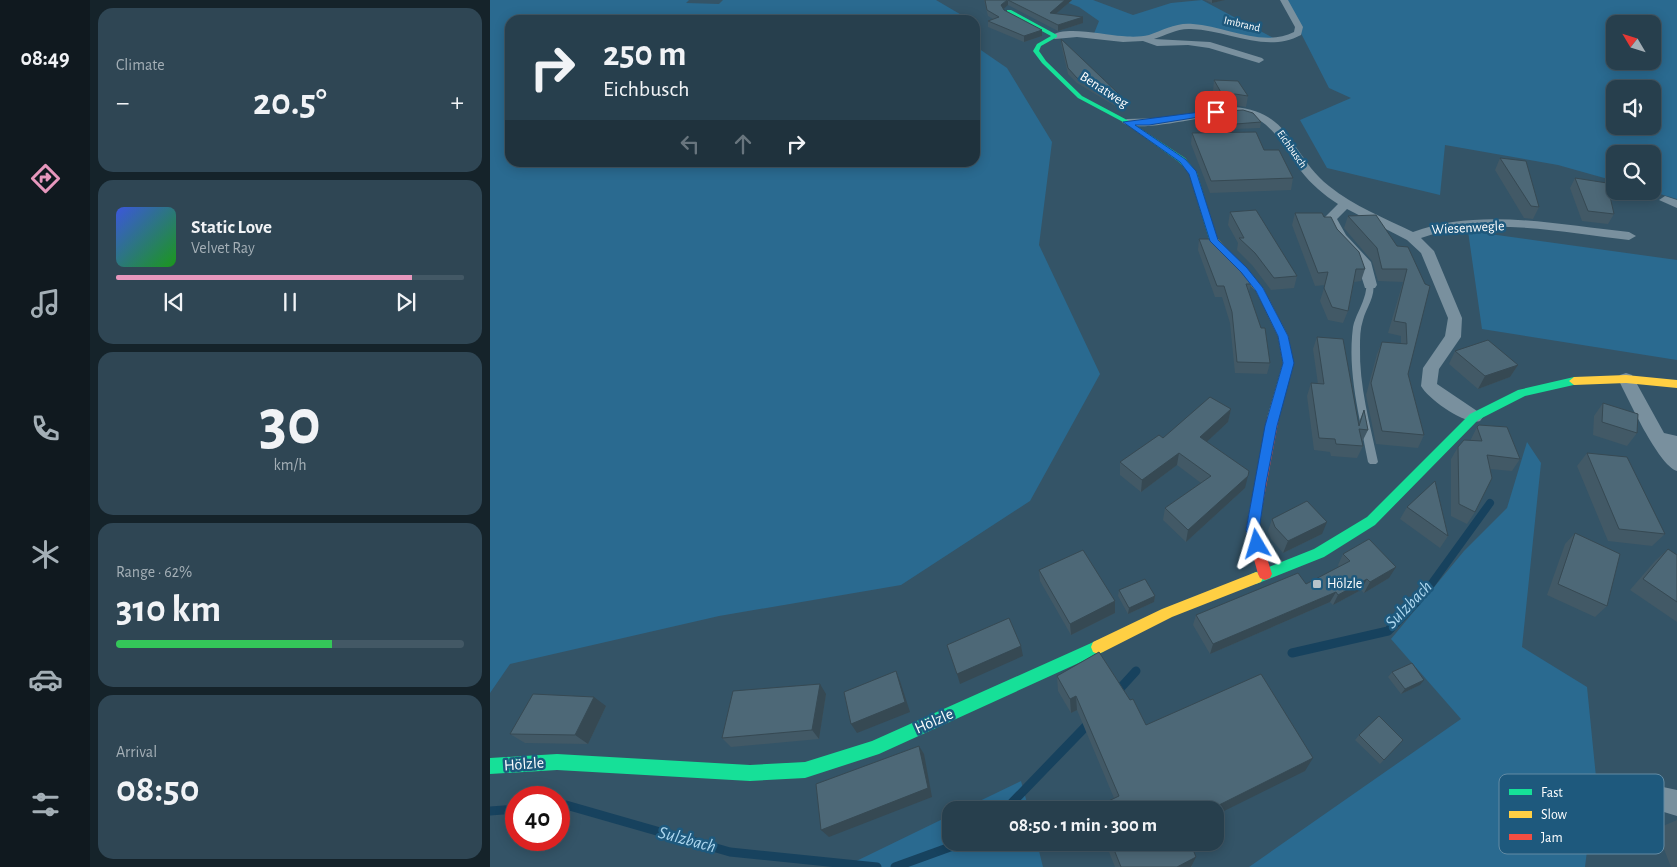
<!DOCTYPE html>
<meta charset="utf-8">
<style>
:root{--surface:#273f4d;--page:#2f4654;--text:#f1f3f6;--muted:#a4afb6;--line:#435865;--accent:#e797bd}
body{margin:0;font-family:"Alegreya Sans",sans-serif;background:var(--page);color:var(--text);height:100vh;display:flex;flex-direction:column;font-size:19px;white-space:nowrap}
*{box-sizing:border-box;margin:0}
p{font-size:16px;color:var(--muted)}
.icon{flex:none;width:28px;height:28px;fill:none;stroke:currentColor;stroke-width:2;stroke-linecap:round;stroke-linejoin:round}
.map{position:relative;flex:1;overflow:hidden}
.side{display:flex;flex-direction:column;gap:8px;padding:8px;background:#15232a;width:400px}
.side>*{flex:none}
.top-card{position:absolute;left:15px;top:15px;width:475px;height:152px;border-radius:15px;box-shadow:0 2px 12px #0003,0 0 0 1px var(--line);background:#273f4d;color:var(--text);overflow:hidden}
.needle{width:32px;rotate:308deg}
.fabs{position:absolute;left:1116px;top:15px;display:grid;gap:10px}
.fabs a{display:grid;place-items:center;width:55px;height:55px;border-radius:10px;background:var(--surface);box-shadow:0 2px 12px #0003,0 0 0 1px var(--line);font-size:25px}
.speed{position:absolute;left:15px;top:786px;display:flex;gap:10px;font-size:25px;font-weight:700;text-align:center}
.speed>*{display:grid;place-content:center;width:65px;height:65px;border-radius:50%;background:var(--surface);box-shadow:0 2px 12px #0003,0 0 0 1px var(--line);line-height:1}
.speed .limit{border:8px solid #d22;background:#fff;color:#111}
.pin{position:absolute;display:grid;place-items:center;width:42px;height:42px;color:#fff;margin:-21px;border-radius:10px;box-shadow:0 2px 8px #0006}
.me{position:absolute;width:55px;margin:-28px;rotate:353deg;stroke-linejoin:round;filter:drop-shadow(0 0 4px #0008)}
.turn{display:flex;align-items:center;gap:18px;height:105px;padding:0 15px;font-size:22px}
.turn .icon{width:65px;height:65px;stroke-width:2.5}
.turn b{display:block;font-size:35px;line-height:42px}
.lanes{display:flex;align-items:center;height:48px;padding:0 15px;background:#0003;justify-content:center;gap:25px;direction:ltr}
.lanes .off{opacity:.35}
.big{font-size:38px;font-weight:600;line-height:1.1}
.side .widget{flex:1;display:flex;flex-direction:column;justify-content:center;gap:8px;min-width:0;padding:0 18px;border-radius:15px;background:var(--page)}
.side .dial{align-items:center;gap:0}
.dial b{font-size:65px;line-height:1}
.song{display:flex;align-items:center;gap:15px}
.cover{width:60px;height:60px;border-radius:8px;background:linear-gradient(135deg,hsl(230 70% 55%),hsl(120 70% 35%))}
.played{height:5px;border-radius:2px;background:linear-gradient(90deg,var(--accent) 85%,var(--line) 85%)}
.keys{display:flex;justify-content:space-around;direction:ltr}
.heat{display:flex;justify-content:space-between;align-items:center;font-size:28px;direction:ltr}
.charge{height:8px;border-radius:4px;background:linear-gradient(90deg,#34c759 62%,var(--line) 0)}
.trip{position:absolute;left:452px;top:801px;width:282px;height:50px;border-radius:15px;background:var(--surface);box-shadow:0 2px 12px #0003,0 0 0 1px var(--line);font-weight:600;line-height:50px;text-align:center}
main{display:flex;flex:1;min-height:0}
.dock{display:flex;flex-direction:column;width:90px;justify-content:space-around;align-items:center;background:#10191f;color:var(--muted)}
.dock .icon{width:35px;height:35px}
.dock .selected{color:var(--accent)}
.dock b{font-size:22px;color:var(--text)}
.map>svg:first-child{display:block}
.green{fill:#2a6a90;fill-rule:evenodd}
.lines{fill:none;stroke-linecap:round;stroke-linejoin:round}
.stream-far1{stroke:#17425e;stroke-width:8}
.stream{stroke:#17425e;stroke-width:9}
.lane{fill:#79909e;fill-rule:evenodd}
.street{fill:#79909e;fill-rule:evenodd}
.fast{fill:#16e098;fill-rule:evenodd}
.slow{fill:#ffcf43;fill-rule:evenodd}
.jam{fill:#f24e42;fill-rule:evenodd}
.wall{fill:#425966}
.shaded-wall{fill:#364953}
.building{fill:#4d6877;stroke:#364953}
.route{fill:#1a73e8;stroke:#114b97}
.poi-dot{fill:#b8c3ca;stroke:#1e597d;stroke-width:2}
.labels{text-anchor:middle;dominant-baseline:central;stroke-width:5;stroke-linejoin:round;paint-order:stroke}
.far-street-label{font-size:11px;fill:#fff;stroke:#1e597d}
.street-label{font-size:14px;fill:#fff;stroke:#1e597d}
.poi-label{font-size:14px;fill:#fff;stroke:#1e597d;text-anchor:start}
.near-street-label{font-size:16px;fill:#fff;stroke:#1e597d}
.near-water-label{font-size:18px;font-style:italic;fill:#add7ef;stroke:#1e597d}
.key{fill:#1e597d;stroke:#628ba4;stroke-width:1}
.key-label{font-size:14px;fill:#fff}
</style>
<main>
<nav class="dock">
<b>08:49</b>
<svg class="icon selected" aria-label="directions" viewBox="0 0 24 24"><path d="M12 3l9 9-9 9-9-9zM9 14v-3h6M13 9l2 2-2 2"/></svg>
<svg class="icon" aria-label="music" viewBox="0 0 24 24"><path d="M9 18V5l10-2v13"/><circle cx="6" cy="18" r="3"/><circle cx="16" cy="16" r="3"/></svg>
<svg class="icon" aria-label="phone" viewBox="0 0 24 24"><path d="M5 4h4l2 5-3 2q2 4 5 5l2-3 5 2v4C11 20 4 13 5 4z"/></svg>
<svg class="icon" aria-label="climate" viewBox="0 0 24 24"><path d="M12 3v18M4 7l16 10M4 17L20 7"/></svg>
<svg class="icon" aria-label="car" viewBox="0 0 24 24"><path d="M5 17H2v-5l4-1 3-4h7l3 4 3 1v5h-3M9 17h6M6 11h13"/><circle cx="7" cy="17" r="2"/><circle cx="17" cy="17" r="2"/></svg>
<svg class="icon" aria-label="filters" viewBox="0 0 24 24"><path d="M4 7h16M4 17h16"/><circle cx="9" cy="7" r="2"/><circle cx="15" cy="17" r="2"/></svg>
</nav>
<section class="side">
<div class="widget"><p>Climate</p>
<div class="heat"><a>−</a><b class="big">20.5°</b><a>+</a></div>
</div>
<div class="widget">
<div class="song"><i class="cover"></i><div><b>Static Love</b><p>Velvet Ray</p></div></div>
<div class="played"></div>
<div class="keys"><svg class="icon" aria-label="previous" viewBox="0 0 24 24"><path d="M18 5L8 12l10 7zM5 5v14"/></svg><svg class="icon" aria-label="pause" viewBox="0 0 24 24"><path d="M8 5v14M16 5v14"/></svg><svg class="icon" aria-label="next" viewBox="0 0 24 24"><path d="M6 5l10 7-10 7zM19 5v14"/></svg></div>
</div>
<div class="widget dial"><b>30</b><p>km/h</p></div>
<div class="widget"><p>Range · 62%</p><b class="big">310 km</b><div class="charge"></div></div>
<div class="widget"><p>Arrival</p><b class="big">08:50</b></div>
</section>
<div class="map">
<svg width="1187" height="867" viewBox="0 0 1187 867">
<rect width="100%" height="100%" fill="#345467"/>
<!-- green -->
<path class="green" d="M0,0H199L196,3L229,4L233,0H446L480,20H20V162H485V46L517,68L562,142L549,245L610,374L540,501L411,585L229,616L20,664L0,693Z
M571,0H603L643,15L681,3L712,0L787,40H776L700,25L654,38L603,36L609,21L589,7Z
M794,0H1187V199L1160,191H1162V154H1125V181L1068,165L955,145L950,195L837,168L810,120L861,98L839,88ZM1125,24H1162V61H1125ZM1125,89H1162V126H1125Z
M978,231L1187,260V360L992,329Z
M1037,442L1051,463L1032,647L1097,687L1106,777L1095,867H759L971,719L901,639L974,551L1017,508Z
M531,781L539,810H471Z
M461,815V842L547,843L553,867H354Z"/>
<g class="lines">
<!-- stream-far1 -->
<path class="stream-far1" d="M925,602L937,590L1000,503"/>
<!-- stream -->
<path class="stream" d="M802,653L898,631L927,601
M625,694L646,671
M69,806L76,805L240,852L387,867
M515,810L600,722
M0,811L26,809
M405,867L474,842"/>
<!-- lane -->
<path class="lane" d="M877,283H883C886,296 876,308 873,320C870,329 870,338 870,347C869,386 880,424 888,462L886,464H880L878,462C870,418 857,372 863,327C865,317 871,308 874,298C876,293 876,288 877,283Z"/>
<!-- street -->
<path class="street" d="M790,0H798L813,27L811,35C775,54 739,30 701,29C688,28 676,35 664,39L720,42L772,58L774,60L769,63L719,48L698,45L667,46L653,41L633,42L587,37L565,39L561,36C574,25 615,35 632,36C640,37 651,37 659,35C673,30 687,22 703,24C735,26 773,48 804,32L805,27Z
M743,107C802,111 800,155 839,186C864,206 894,218 923,232C990,207 1069,225 1139,232L1146,236L1139,240C1075,233 993,215 931,238L944,251L972,318L971,337L949,369L947,384L990,413L993,417L990,421C976,426 938,399 931,386L933,368L955,336L958,318L931,253L917,240L857,209L847,219L856,235L881,262L887,285L885,288H875L867,263L845,240L834,218L848,204C834,195 821,184 811,171C794,149 783,119 752,114C727,111 646,136 632,122L637,119L674,118Z
M1175,196L1187,200V208L1169,200Z
M1136,373L1142,375L1174,433L1187,436V471C1168,465 1138,398 1128,379L1130,375Z
M1173,787L1187,790V816L1164,809L1160,800L1164,791Z"/>
<!-- fast -->
<path class="fast" d="M517,10H521L567,35V37L551,46L549,51L556,61L592,96L639,121L695,158L707,173L727,239L726,241L723,242L719,239L699,173L689,162L635,123L588,98L552,63L543,51L547,44L561,36L517,12Z
M1084,377L1088,378L1089,381L1088,384L1035,396L988,420L885,525L834,557L766,584L761,582L759,578L761,574L824,549L877,517L980,414L1028,390Z
M608,640L613,642L615,647L613,652L389,754L315,778L260,781L67,770L0,774V758L67,754L260,765L315,762L382,741Z"/>
<!-- slow -->
<path class="slow" d="M723,236L726,237L773,288L798,336L803,363L787,421L783,422L777,418L793,363L788,336L766,291L720,241L719,239Z
M1136,375L1187,380V388L1136,383L1084,385L1079,381L1084,377Z
M766,572L771,574L773,578L771,582L682,617L613,652L608,654L603,652L601,647L603,642L672,609Z"/>
<!-- jam -->
<path class="jam" d="M783,414L789,418L768,530L782,574L780,578L775,580L770,578L768,574L756,530L777,418Z"/>
</g>
<!-- wall -->
<path class="wall" d="M494,0H582L566,14L593,23L568,31L518,5L513,9L552,36L534,42L498,27V21L503,19L498,16Z
M715,0H735L722,3Z
M571,39L630,95V100L625,106L587,83L578,74L571,44Z
M724,80L758,96L756,107L743,105L732,107L723,91Z
M738,111L771,122L770,128L745,129L738,116Z
M702,133L774,150L803,178L801,190L720,193L701,144Z
M1010,158L1049,207L1043,219L1034,218L1005,170Z
M1085,178L1124,214L1118,224L1092,221L1080,188Z
M740,212L807,276L804,288L781,290L762,265L747,250L748,243L738,225Z
M805,213L834,217L847,229L875,269L871,281L864,282L858,311L853,323L838,320L830,301L835,285L825,286L802,225Z
M858,216L907,246L918,247V374L934,435L928,448L886,444L876,395L887,354L892,342L911,343V336L898,333L913,282L888,281L882,261L854,228Z
M709,239L761,284L759,292L771,328L780,363L777,374L745,373L740,323L732,297H725L708,250Z
M827,337L869,422L874,410L878,430L872,442L873,446L867,458L841,456L840,452L824,450L817,396L821,383L828,384L823,349Z
M965,351L1028,365L1020,377L988,389L959,364Z
M1113,403L1147,433L1137,446L1103,435L1104,416Z
M741,409L738,422L716,442L755,488L696,542L673,520L675,508L711,483L687,465L651,492L630,475V462L673,438Z
M987,427L1030,459L1022,471L1000,469L985,512L977,524L961,516V459L968,447L980,441Z
M1097,453L1175,534L1162,546L1118,541L1087,466Z
M917,507L958,536L950,548L910,519Z
M782,519L832,534L793,553L781,539L778,531Z
M1085,533L1117,606L1105,617L1057,595L1075,544Z
M1178,549L1187,555V622L1140,590L1165,561Z
M853,554L899,578L874,593L871,590L843,605L840,602L720,654L703,625L706,615L816,584L849,567L848,565Z
M549,570L625,601V613L581,635L550,581Z
M629,590L665,596L664,602L638,614L628,596Z
M902,672L930,685L911,694L898,677Z
M567,676L640,700L656,725L815,771L726,810H606V807L624,798L587,710L581,713L568,691Z
M336,694L329,739L241,747L232,738Z
M116,706L98,744L35,743L20,734Z
M869,735L913,740L890,764L865,740Z
M1187,820V867H1181L1166,829Z
M615,842H700L702,867H625Z"/>
<!-- shaded-wall -->
<path class="shaded-wall" d="M518,0V5L511,11V5Z
M575,0H582L560,19V13Z
M722,0H735L722,3Z
M593,17V23L568,31V25Z
M552,30V36L534,42V36Z
M745,94L743,105L732,107L733,96Z
M630,95V100L625,106V101Z
M1028,365L1020,377L988,389L995,376Z
M741,409L738,422L708,450L710,437Z
M689,453L687,465L651,492L652,480Z
M758,476L755,488L696,542L698,530Z
M837,522L832,534L793,553L798,541Z
M906,567L899,578L874,593L880,582Z
M877,579L871,590L843,605L848,595Z
M846,592L840,602L720,654L723,644Z
M665,596L664,602L638,614L639,608Z
M625,601V613L581,635L580,624Z
M531,646L533,656L470,684L467,674Z
M406,671L410,681L420,712L367,733L361,724Z
M934,680L930,685L911,694L915,689Z
M330,684L336,694L329,739L322,730Z
M586,696L587,710L581,713L580,699Z
M104,697L116,706L98,744L85,735Z
M429,746L434,754L442,797L339,837L331,830Z
M823,758L815,771L726,815V810H719Z
M706,857L701,867H687Z"/>
<!-- building -->
<path class="building" d="M495,0H517L511,5L514,10L552,30L534,36L498,21L509,17L497,10Z
M518,0H575L560,13L593,17L568,25Z
M571,39L630,95L625,101L587,78L578,68Z
M724,80L748,81L758,96L745,94L733,96Z
M753,110L763,113L771,122L746,124L738,111Z
M766,132L774,150H789L803,178L721,181L702,133Z
M1010,158L1036,161L1049,207L1041,206Z
M1085,178L1117,183L1124,214L1098,211Z
M766,210L807,276L784,278L765,253L749,238H754L740,212Z
M805,213H832L834,217H841L847,229L869,252L875,269H866L858,311L842,307L834,288L838,272L828,273Z
M886,215L907,246L918,247L935,284L940,286L918,374L934,435L892,431L881,383L892,342L917,344L916,323L904,321L917,269H892L887,248L858,216Z
M709,239H722L760,282L761,284H756L771,328H775L780,363L747,362L742,312L734,286H727Z
M827,337L853,339L869,426L874,410L878,430L869,429L873,446L846,444L845,439L829,438L821,383L834,384Z
M998,340L1028,365L995,376L965,351Z
M720,397L741,409L710,437L759,471L758,476L698,530L675,508L721,476L689,453L652,480L630,462L669,435L673,438Z
M1113,403L1148,414L1147,433L1112,422Z
M989,425L1017,427L1030,459L997,455L1002,478L985,512L969,504L968,447L974,440L992,441L987,427Z
M1097,453L1137,457L1175,534L1129,529Z
M945,481L958,536L917,507Z
M817,501L837,522L798,541L785,527L782,519Z
M1085,533L1130,554L1117,606L1068,584Z
M879,539L906,567L880,582L877,579L848,595L846,592L723,644L706,615L808,573L816,584L860,561L853,554Z
M1178,549L1187,555V602L1153,579Z
M593,550L625,601L580,624L549,570Z
M655,579L665,596L639,608L629,590Z
M519,618L531,646L467,674L457,645Z
M609,652L640,700L643,699L656,725L771,674L823,758L719,810H607L606,807L629,796L586,696L580,699L567,676Z
M922,663L934,680L915,689L902,672Z
M406,671L415,702L361,724L354,692Z
M330,684L322,730L232,738L243,691Z
M43,694L104,697L85,735L20,734Z
M889,716L913,740L894,760L869,735Z
M429,746L438,788L331,830L326,784Z
M621,842H700L706,857L687,867H631Z"/>
<!-- route -->
<path class="route" d="M726,110L728,114L659,125H645L695,159L706,171L728,240L757,268L773,288L798,336L804,363L787,426L776,483L769,530L773,544L767,550L762,548L756,530L775,426L793,363L788,336L766,291L751,272L720,241L699,174L690,162L633,122Z"/>
<!-- markers -->
<rect class="poi-dot" x="822" y="579" width="10" height="10" rx="2.5"/>
<g class="labels">
<!-- far-street labels -->
<g class="far-street-label">
<text transform="translate(752 24) rotate(13)">Imbrand</text>
<text transform="translate(802 149) rotate(55)">Eichbusch</text>
</g>
<!-- street labels -->
<g class="street-label">
<text transform="translate(614 90) rotate(33)">Benatweg</text>
<text transform="translate(978 228) rotate(-3)">Wiesenwegle</text>
</g>
<!-- poi labels -->
<g class="poi-label">
<text x="837" y="584">Hölzle</text>
</g>
<!-- near-street labels -->
<g class="near-street-label">
<text transform="translate(444 721) rotate(-24)">Hölzle</text>
<text transform="translate(34 764) rotate(-4)">Hölzle</text>
</g>
<!-- near-water labels -->
<g class="near-water-label">
<text transform="translate(919 605) rotate(-46)">Sulzbach</text>
<text transform="translate(197 840) rotate(15)">Sulzbach</text>
</g>
</g>
<!-- legend -->
<rect x="1009" y="774" width="165" height="80" rx="8" class="key"/>
<rect x="1019" y="789" width="23" height="6" fill="#16e098"/>
<rect x="1019" y="811" width="23" height="7" fill="#ffcf43"/>
<rect x="1019" y="834" width="23" height="6" fill="#f24e42"/>
<g class="key-label">
<text x="1051" y="797">Fast</text>
<text x="1051" y="819">Slow</text>
<text x="1051" y="842">Jam</text>
</g>
</svg>
<div class="fabs">
<a><svg class="needle" viewBox="-14 -14 28 28"><path d="M0-13l5 13h-10z" fill="#e53935"/><path d="M0 13l5-13h-10z" fill="#a4afb6"/></svg></a>
<a><svg class="icon" aria-label="sound" viewBox="0 0 24 24"><path d="M4 9h4l5-4v14l-5-4H4zM17 9q2 3 0 6"/></svg></a>
<a><svg class="icon" aria-label="search" viewBox="0 0 24 24"><circle cx="10" cy="10" r="6"/><path d="M15 15l6 6"/></svg></a>
</div>
<div class="speed"><div class="limit">40</div></div>
<div class="pin" style="left:726px;top:112px;background:#d93025"><svg class="icon" aria-label="arrive" viewBox="0 0 24 24"><path d="M6 21V4h12l-3 4 3 4H6"/></svg></div>
<svg class="me" style="left:767px;top:544px" viewBox="-20 -20 40 40"><path d="M0-17L14 15 0 8-14 15z" fill="#1a73e8" stroke="#fff" stroke-width="4"/></svg>
<div class="trip">08:50 · 1 min · 300 m</div>
<div class="top-card">
<div class="turn"><svg class="icon" aria-label="right" viewBox="0 0 24 24"><path d="M7 20v-9h11M14 6l5 5-5 5"/></svg><div><b>250 m</b>Eichbusch</div></div>
<div class="lanes"><svg class="icon off" aria-label="left" viewBox="0 0 24 24"><path d="M17 20v-9H6M10 6l-5 5 5 5"/></svg><svg class="icon off" aria-label="ahead" viewBox="0 0 24 24"><path d="M12 20V5M6 11l6-6 6 6"/></svg><svg class="icon" aria-label="right" viewBox="0 0 24 24"><path d="M7 20v-9h11M14 6l5 5-5 5"/></svg></div>
</div>
</div>
</main>
